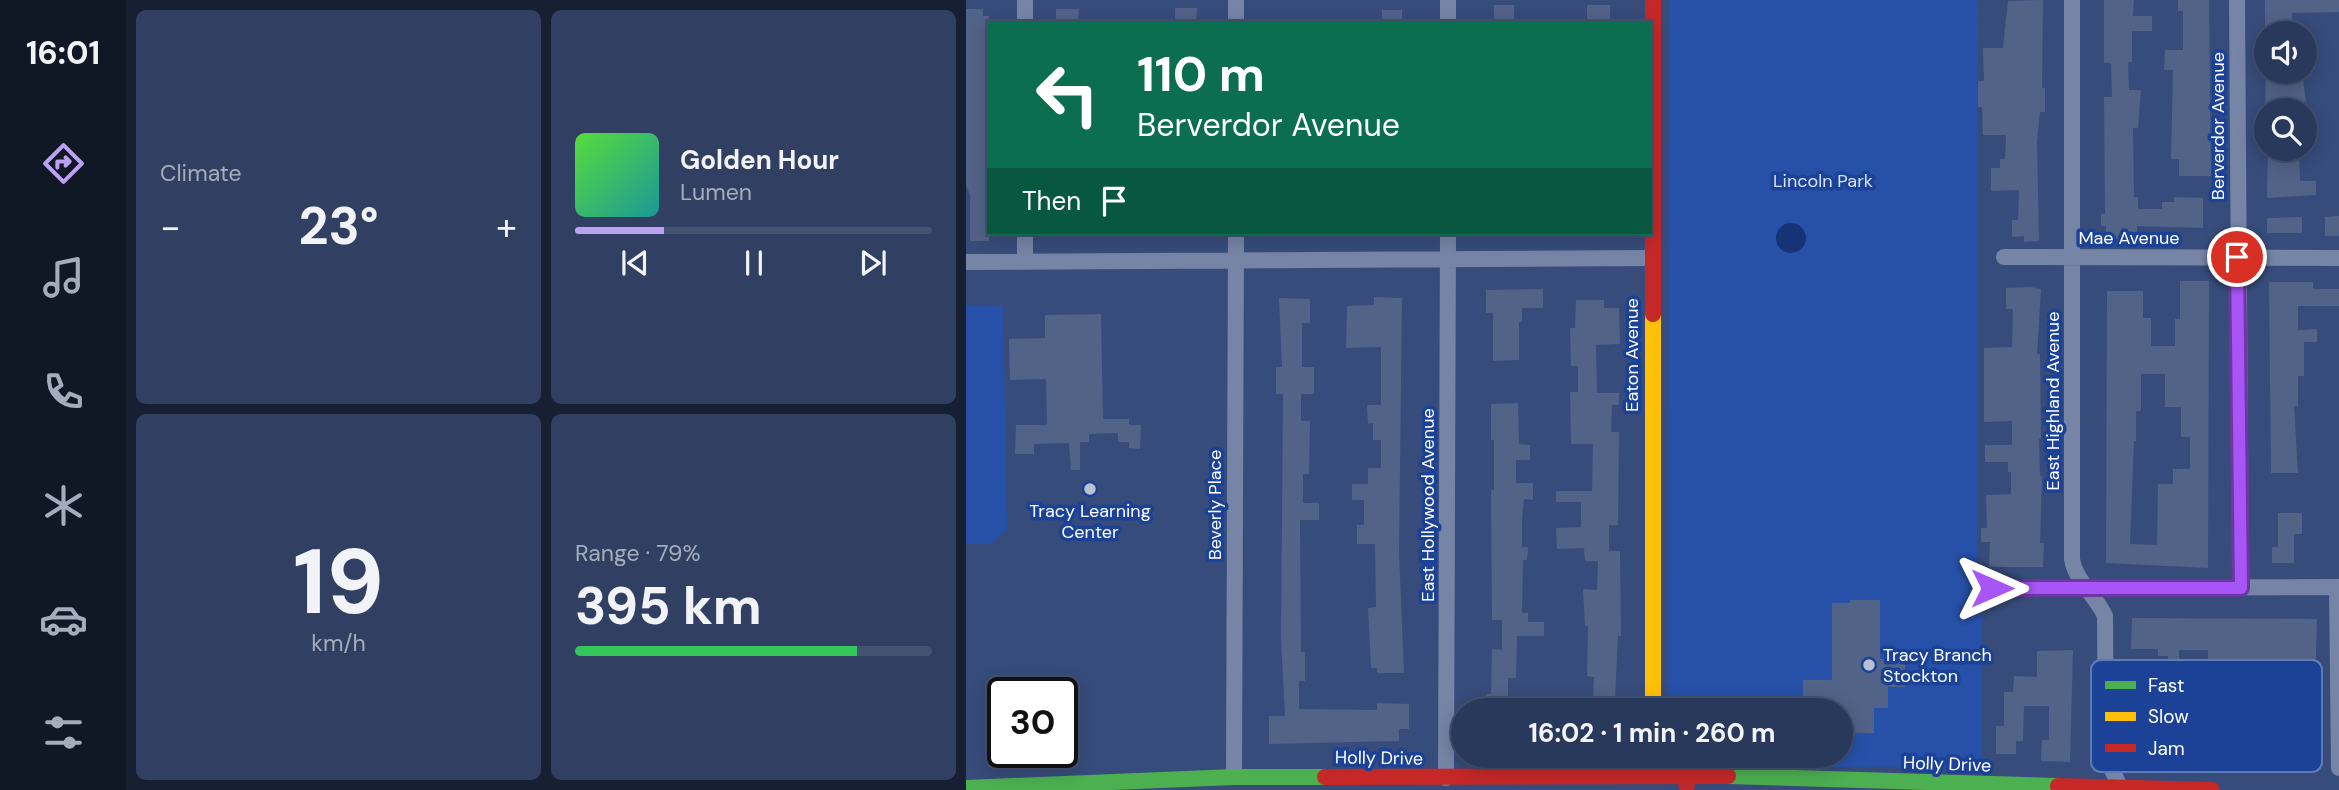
<!DOCTYPE html>
<meta charset="utf-8">
<style>
:root{--surface:#29395c;--page:#314062;--text:#f1f3f6;--muted:#a5acbb;--line:#455372;--accent:#bca0f2}
body{margin:0;font-family:"DM Sans",sans-serif;background:var(--page);color:var(--text);height:100vh;display:flex;flex-direction:column;font-size:26px;white-space:nowrap}
*{box-sizing:border-box;margin:0}
p{font-size:23px;color:var(--muted)}
.icon{flex:none;width:38px;height:38px;fill:none;stroke:currentColor;stroke-width:2;stroke-linecap:round;stroke-linejoin:round}
.map{position:relative;flex:1;overflow:hidden}
.sheet{display:flex;flex-direction:column;gap:10px;padding:10px;background:#171f33;width:840px}
.sheet>*{flex:none}
.top-card{position:absolute;left:21px;top:21px;width:665px;height:214px;border-radius:0px;box-shadow:0 4px 18px #0003,0 0 0 2px var(--line);background:#0b6e4f;color:#fff;overflow:hidden}
.tools{position:absolute;left:1288px;top:21px;display:grid;gap:14px}
.tools a{display:grid;place-items:center;width:63px;height:63px;border-radius:50%;background:var(--surface);box-shadow:0 4px 18px #0003,0 0 0 2px var(--line);font-size:35px}
.speed{position:absolute;left:21px;top:677px;display:flex;gap:14px;font-size:35px;font-weight:700;text-align:center}
.speed>*{display:grid;place-content:center;width:91px;height:91px;border-radius:50%;background:var(--surface);box-shadow:0 4px 18px #0003,0 0 0 2px var(--line);line-height:1}
.speed .limit{border:4px solid #111;border-radius:10px;background:#fff;color:#111}
.pin{position:absolute;display:grid;place-items:center;width:60px;height:60px;color:#fff;margin:-30px;border:4px solid #fff;border-radius:50%;box-shadow:0 2px 7px #0007}
.me{position:absolute;width:77px;margin:-38px;rotate:90deg;stroke-linejoin:round;filter:drop-shadow(0 0 5px #0008)}
.turn{display:flex;align-items:center;gap:24px;height:147px;padding:0 35px;font-size:32px}
.turn .icon{width:91px;height:91px;stroke-width:2.5}
.turn b{display:block;font-size:49px;line-height:60px}
.then{display:flex;align-items:center;height:66px;padding:0 35px;background:#0003;gap:14px;font-size:26px}
.big{font-size:52px;font-weight:700;line-height:1.1}
.sheet .card{flex:1;display:flex;flex-direction:column;justify-content:center;gap:10px;min-width:0;padding:0 24px;border-radius:10px;background:var(--page)}
.sheet .dial{align-items:center;gap:0}
.dial b{font-size:91px;line-height:1}
.song{display:flex;align-items:center;gap:21px}
.cover{width:84px;height:84px;border-radius:10px;background:linear-gradient(135deg,hsl(110 70% 55%),hsl(180 70% 35%))}
.played{height:7px;border-radius:4px;background:linear-gradient(90deg,var(--accent) 25%,var(--line) 25%)}
.keys{display:flex;justify-content:space-around;direction:ltr}
.heat{display:flex;justify-content:space-between;align-items:center;font-size:38px;direction:ltr}
.charge{height:10px;border-radius:5px;background:linear-gradient(90deg,#34c759 79%,var(--line) 0)}
.sheet .tiles{flex:1;display:grid;gap:10px;grid-template-columns:repeat(2,1fr)}
.trip{position:absolute;left:485px;top:698px;width:402px;height:70px;border-radius:35px;background:var(--surface);box-shadow:0 4px 18px #0003,0 0 0 2px var(--line);font-weight:700;line-height:70px;text-align:center}
main{display:flex;flex:1;min-height:0}
.menu{display:flex;flex-direction:column;width:126px;justify-content:space-around;align-items:center;background:#101725;color:var(--muted)}
.menu .icon{width:49px;height:49px}
.menu .current{color:var(--accent)}
.menu b{font-size:32px;color:var(--text)}
.map>svg:first-child{display:block}
.green{fill:#2751a9}
.water{fill:#153376}
.building{fill:#526388;fill-rule:evenodd}
.lines{fill:none;stroke-linecap:round;stroke-linejoin:round}
.street{stroke:#7685a6;stroke-width:16}
.fast{stroke:#4caf50;stroke-width:16}
.slow{stroke:#ffc107;stroke-width:16}
.jam{stroke:#c62828;stroke-width:16}
.route-casing{stroke:#6d37a1;stroke-width:18}
.route{stroke:#a855f7;stroke-width:12}
.poi-dot{fill:#b9c0d1;stroke:#1b4297;stroke-width:2.5}
.labels{text-anchor:middle;dominant-baseline:central;stroke-width:7;stroke-linejoin:round;paint-order:stroke}
.street-label{font-size:18px;fill:#fff;stroke:#1b4297}
.park-label{font-size:18px;fill:#d6e2fb;stroke:#1b4297}
.poi-label{font-size:18px;fill:#fff;stroke:#1b4297}
.key{fill:#1b4297;stroke:#5f7bb6;stroke-width:2}
.key-label{font-size:19px;fill:#fff}
</style>
<main>
<nav class="menu">
<b>16:01</b>
<svg class="icon current" aria-label="directions" viewBox="0 0 24 24"><path d="M12 3l9 9-9 9-9-9zM9 14v-3h6M13 9l2 2-2 2"/></svg>
<svg class="icon" aria-label="music" viewBox="0 0 24 24"><path d="M9 18V5l10-2v13"/><circle cx="6" cy="18" r="3"/><circle cx="16" cy="16" r="3"/></svg>
<svg class="icon" aria-label="phone" viewBox="0 0 24 24"><path d="M5 4h4l2 5-3 2q2 4 5 5l2-3 5 2v4C11 20 4 13 5 4z"/></svg>
<svg class="icon" aria-label="climate" viewBox="0 0 24 24"><path d="M12 3v18M4 7l16 10M4 17L20 7"/></svg>
<svg class="icon" aria-label="car" viewBox="0 0 24 24"><path d="M5 17H2v-5l4-1 3-4h7l3 4 3 1v5h-3M9 17h6M6 11h13"/><circle cx="7" cy="17" r="2"/><circle cx="17" cy="17" r="2"/></svg>
<svg class="icon" aria-label="filters" viewBox="0 0 24 24"><path d="M4 7h16M4 17h16"/><circle cx="9" cy="7" r="2"/><circle cx="15" cy="17" r="2"/></svg>
</nav>
<section class="sheet">
<div class="tiles">
<div class="card"><p>Climate</p>
<div class="heat"><a>−</a><b class="big">23°</b><a>+</a></div>
</div>
<div class="card">
<div class="song"><i class="cover"></i><div><b>Golden Hour</b><p>Lumen</p></div></div>
<div class="played"></div>
<div class="keys"><svg class="icon" aria-label="previous" viewBox="0 0 24 24"><path d="M18 5L8 12l10 7zM5 5v14"/></svg><svg class="icon" aria-label="pause" viewBox="0 0 24 24"><path d="M8 5v14M16 5v14"/></svg><svg class="icon" aria-label="next" viewBox="0 0 24 24"><path d="M6 5l10 7-10 7zM19 5v14"/></svg></div>
</div>
<div class="card dial"><b>19</b><p>km/h</p></div>
<div class="card"><p>Range · 79%</p><b class="big">395 km</b><div class="charge"></div></div>
</div>
</section>
<div class="map">
<svg width="1373" height="790" viewBox="0 0 1373 790">
<rect width="100%" height="100%" fill="#374c7b"/>
<!-- green -->
<path class="green" d="M703,0H1012L1011,585L1015,592L1016,758L1011,766L866,767L848,758H783L761,765L730,756H875V710H702Z
M37,305L41,529L25,544H0V306Z"/>
<!-- water -->
<path class="water" d="M810 238a15 15 0 1 1 30 0a15 15 0 1 1-30 0Z"/>
<!-- building -->
<path class="building" d="M1077,0L1076,88H1079V112H1074L1071,142L1073,241L1058,242V236L1046,237V220H1052L1053,190L1025,191V168H1034V159H1039L1040,135H1017L1016,107H1012V81H1018L1017,48H1037L1042,1Z
M1138,0H1168L1167,16H1186V31H1166V62H1162L1163,90H1175L1172,128H1167L1168,197H1172V209H1196V202H1208V197L1237,198V228L1171,226V239H1140V226H1135V214H1139L1138,97H1146L1145,63H1138Z
M1212,0H1243L1245,176H1213V159H1205L1207,70H1198L1199,50H1217V11H1212Z
M1299,0H1373V12L1326,13V33H1299Z
M528,5H548V23H528Z
M621,5H644V23H621Z
M209,8H231L230,23H209Z
M0,9H17V16H23V241H4V195L0,185Z
M90,9H113L112,23H90Z
M416,10H436V23H416Z
M1300,72H1336L1341,110H1299Z
M1302,149H1333L1334,181H1350V195L1301,198Z
M1373,216V236H1359V217Z
M1336,217V233H1301V218Z
M1214,281H1243L1242,568L1140,563L1141,291H1177V318H1185V346H1209V319H1214ZM1175,374H1199V407H1215V437H1224V469H1207V484H1192L1191,545L1164,544L1168,441H1170V411H1175Z
M1303,282H1347V289H1373V306H1332V330L1351,329V342H1338V376H1332V406H1328L1332,473H1305Z
M1064,287L1075,289L1071,354H1074L1075,439H1073L1074,476H1076L1074,543H1078L1077,567H1023L1024,542H1015V528H1021L1020,495L1045,494V472H1042V462H1019V445H1046V421L1018,422V348L1046,347L1047,309H1040V288Z
M577,289V308H556V322H553V360L527,361V313H520V290Z
M408,297L436,298L433,552L438,673H411V668H405L402,608L410,607L409,544H391V525H398V500H386V484H402V468H415V440H407V423L402,424L401,405H415V347L380,348L381,306L408,305Z
M313,298L344,299V323H336V367H348V394H335V421H344L343,474H337V503H353V520H334L335,652H339V681H333V709L411,710V703L443,704V729H433V741L303,744V716H319L315,639L317,394H310V367H316Z
M610,300H638V308H653L654,344L630,345L631,393H653V405H646L645,432H653L652,525H643V551H654L655,636H652L649,698H627L628,677L621,676L622,626H619L617,589L631,590L632,561H619L618,548L591,549L590,528L615,527V502H590V491H626L627,444H605L604,392H612V366H605L604,328H609Z
M135,314L137,419H163V425H175L174,449L163,448V442H152V433L123,434V442H114V470H105L103,443L68,444V454H49L50,425H81L80,379L44,380L43,339L79,338V315Z
M552,403L553,444L564,445V460H550V483H567V500L558,499L556,519V547H562L561,560H557L556,613H562V622H578V636H551L550,678H542V710H520V694H525L526,649L536,650V620H526L525,490H528V440H525V404Z
M1312,513H1336V534H1328V563H1306V547H1312Z
M884,600H914V659H939V687H922V708H908V733H881V715H875V710H837V680H866V603H884Z
M1166,618L1351,619L1349,687H1327V665H1324V659H1290L1258,660V689L1202,688V656H1192V649H1165ZM1213,650H1242V672L1213,671Z
M1107,650L1104,762L1075,761L1076,740H1083V706H1058L1057,741H1050V754H1030V726H1038V692H1047L1048,676L1071,677V651Z"/>
<g class="lines">
<!-- street -->
<path class="street" d="M59,0V23
M482,0V23
M1106,0V559C1109,580 1130,596 1139,616L1140,757L1155,789L1161,790
M1271,0L1275,588
M270,23V0
M59,233V261
M1038,257L1373,258
M0,262L685,258
M1371,587L1373,768
M1026,588L1373,587
M268,777L270,233
M480,778L482,233"/>
<!-- fast -->
<path class="fast" d="M762,776L1092,786
M0,788L268,777H359"/>
<!-- slow -->
<path class="slow" d="M687,314V710"/>
<!-- jam -->
<path class="jam" d="M687,0V314
M703,756L721,785
M359,777L762,776
M1092,786L1246,790"/>
</g>
<g class="lines">
<defs>
<path id="route" d="M1026,588H1275L1271,257"/>
</defs>
<!-- route casing -->
<use href="#route" class="route-casing"/>
<!-- route -->
<use href="#route" class="route"/>
</g>
<!-- markers -->
<g class="poi-dot">
<circle cx="124" cy="489" r="7"/>
<circle cx="903" cy="665" r="7"/>
</g>
<g class="labels">
<!-- street labels -->
<g class="street-label">
<text transform="translate(1252 126) rotate(-90)">Berverdor Avenue</text>
<text x="1163" y="238">Mae Avenue</text>
<text transform="translate(666 355) rotate(-90)">Eaton Avenue</text>
<text transform="translate(1087 401) rotate(-90)">East Highland Avenue</text>
<text transform="translate(249 505) rotate(-90)">Beverly Place</text>
<text transform="translate(462 505) rotate(-90)">East Hollywood Avenue</text>
<text transform="translate(413 758) rotate(1)">Holly Drive</text>
<text transform="translate(981 764) rotate(2)">Holly Drive</text>
</g>
<!-- park labels -->
<g class="park-label">
<text x="857" y="181">Lincoln Park</text>
</g>
<!-- poi labels -->
<g class="poi-label">
<text x="124" y="511">Tracy Learning<tspan x="124" dy="21">Center</tspan></text>
<text x="917" y="655" text-anchor="start">Tracy Branch<tspan x="917" dy="21">Stockton</tspan></text>
</g>
</g>
<!-- legend -->
<rect x="1125" y="660" width="231" height="112" rx="10" class="key"/>
<rect x="1139" y="681" width="31" height="8" fill="#4caf50"/>
<rect x="1139" y="712" width="31" height="9" fill="#ffc107"/>
<rect x="1139" y="744" width="31" height="8" fill="#c62828"/>
<g class="key-label">
<text x="1182" y="692">Fast</text>
<text x="1182" y="723">Slow</text>
<text x="1182" y="755">Jam</text>
</g>
</svg>
<div class="tools">
<a><svg class="icon" aria-label="sound" viewBox="0 0 24 24"><path d="M4 9h4l5-4v14l-5-4H4zM17 9q2 3 0 6"/></svg></a>
<a><svg class="icon" aria-label="search" viewBox="0 0 24 24"><circle cx="10" cy="10" r="6"/><path d="M15 15l6 6"/></svg></a>
</div>
<div class="speed"><div class="limit">30</div></div>
<div class="pin" style="left:1271px;top:257px;background:#d93025"><svg class="icon" aria-label="arrive" viewBox="0 0 24 24"><path d="M6 21V4h12l-3 4 3 4H6"/></svg></div>
<svg class="me" style="left:1026px;top:588px" viewBox="-20 -20 40 40"><path d="M0-17L14 15 0 8-14 15z" fill="#a855f7" stroke="#fff" stroke-width="4"/></svg>
<div class="trip">16:02 · 1 min · 260 m</div>
<div class="top-card">
<div class="turn"><svg class="icon" aria-label="left" viewBox="0 0 24 24"><path d="M17 20v-9H6M10 6l-5 5 5 5"/></svg><div><b>110 m</b>Berverdor Avenue</div></div>
<div class="then">Then<svg class="icon" aria-label="arrive" viewBox="0 0 24 24"><path d="M6 21V4h12l-3 4 3 4H6"/></svg></div>
</div>
</div>
</main>
